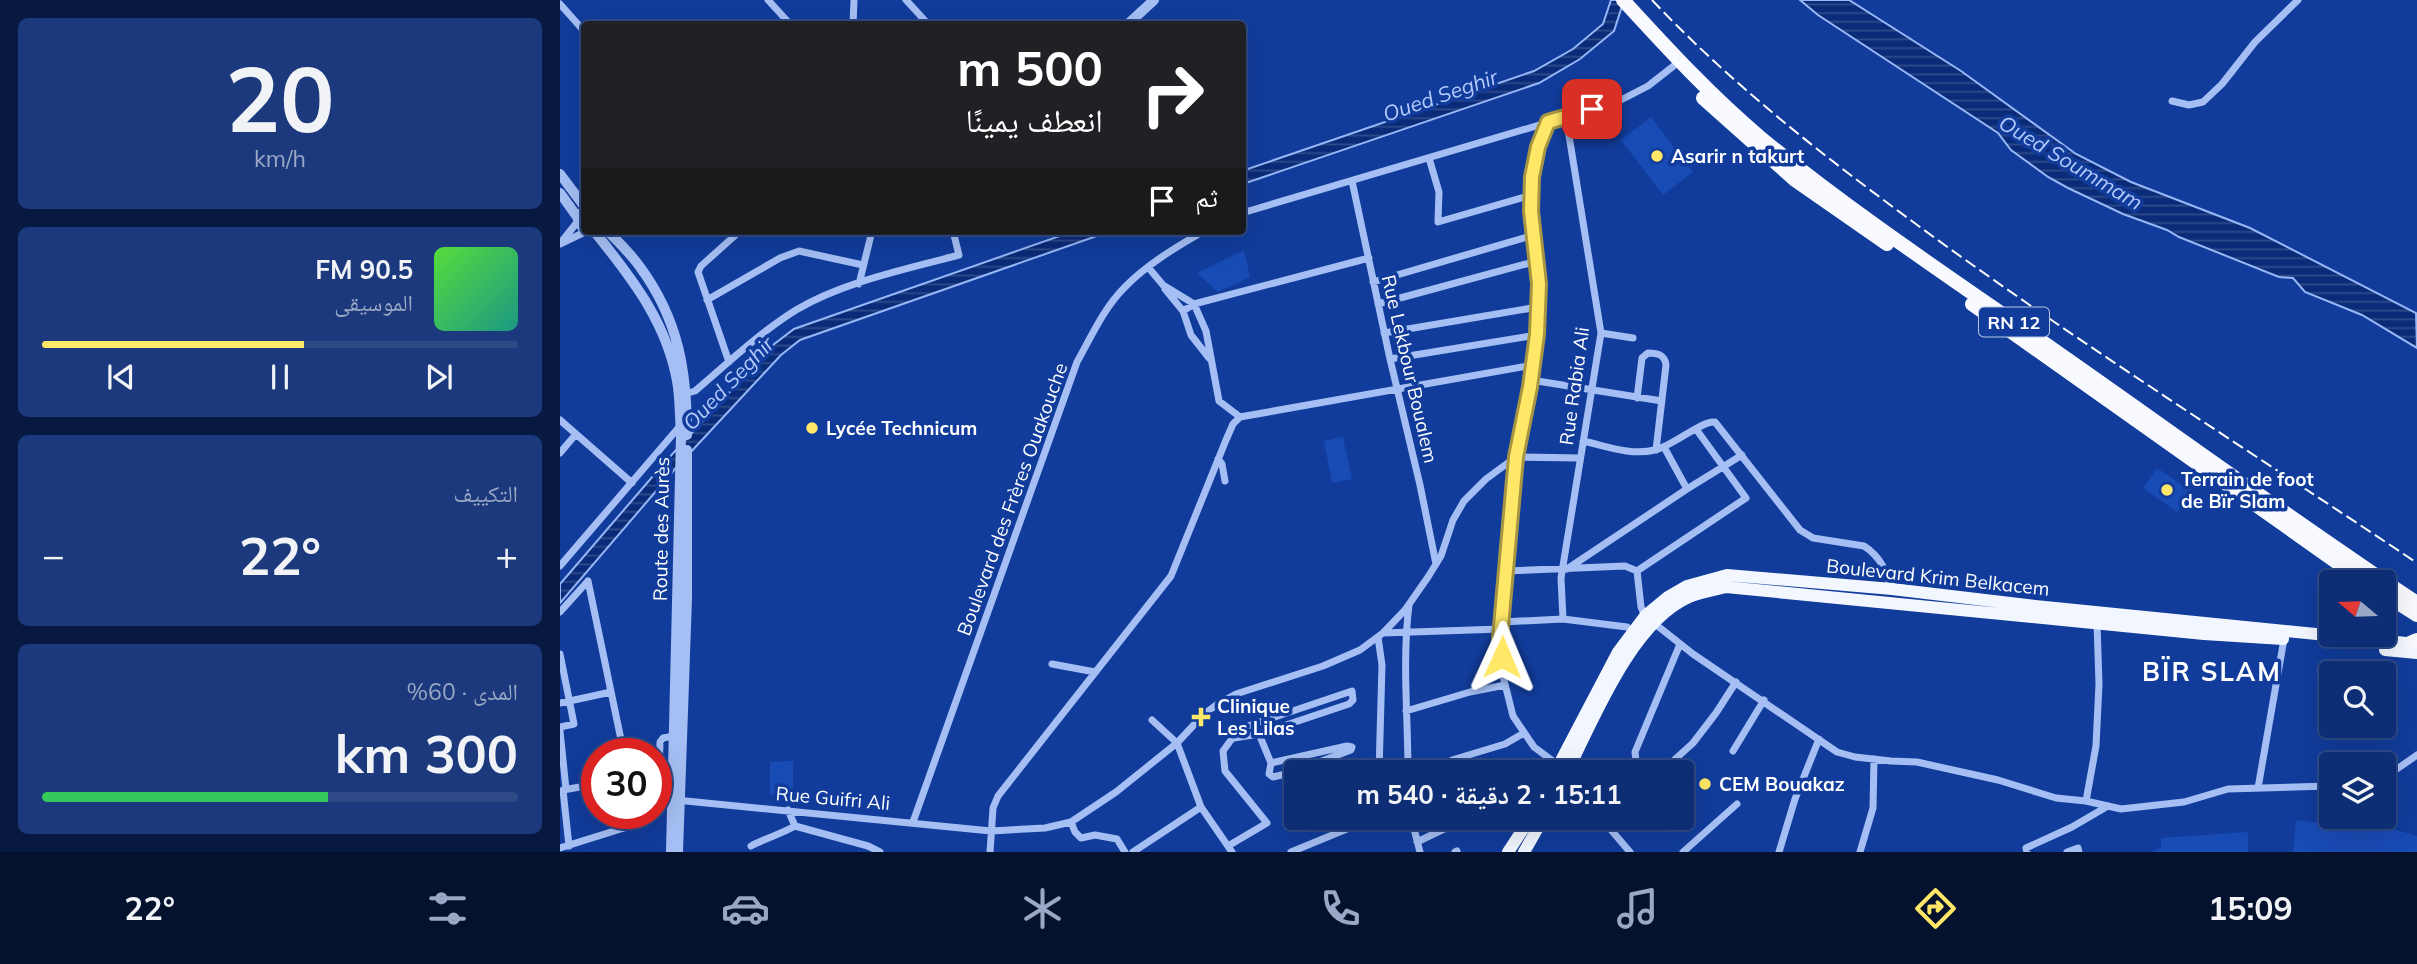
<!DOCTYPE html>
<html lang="ar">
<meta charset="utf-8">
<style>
:root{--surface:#0d2d74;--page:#1b397c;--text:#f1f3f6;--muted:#9aa8c5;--line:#2d4986;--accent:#ffe768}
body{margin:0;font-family:Mulish,"Noto Naskh Arabic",sans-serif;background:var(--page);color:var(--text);direction:rtl;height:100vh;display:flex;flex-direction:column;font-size:26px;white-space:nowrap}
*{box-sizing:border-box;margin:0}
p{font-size:23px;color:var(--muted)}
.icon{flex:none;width:38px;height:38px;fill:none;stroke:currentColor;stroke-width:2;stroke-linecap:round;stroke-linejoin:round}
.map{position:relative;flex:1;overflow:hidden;direction:ltr}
.panel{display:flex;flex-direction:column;gap:18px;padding:18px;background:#071940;width:560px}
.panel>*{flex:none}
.hud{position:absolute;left:21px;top:21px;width:665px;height:214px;border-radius:7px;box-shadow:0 7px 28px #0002,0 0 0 2px var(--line);direction:rtl;background:#202124;color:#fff;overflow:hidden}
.needle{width:46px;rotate:289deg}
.fabs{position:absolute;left:1759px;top:570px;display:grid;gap:14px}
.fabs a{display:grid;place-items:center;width:77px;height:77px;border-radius:7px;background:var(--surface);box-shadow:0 7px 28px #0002,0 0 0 2px var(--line);font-size:35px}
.speed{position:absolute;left:21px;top:738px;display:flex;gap:14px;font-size:35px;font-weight:700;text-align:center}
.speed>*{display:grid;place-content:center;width:91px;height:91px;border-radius:50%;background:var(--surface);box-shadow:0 7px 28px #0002,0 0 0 2px var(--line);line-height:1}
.speed .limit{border:10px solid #d22;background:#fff;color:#111}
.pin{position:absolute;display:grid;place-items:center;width:60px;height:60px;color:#fff;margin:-30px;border-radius:14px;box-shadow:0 4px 10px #0006}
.me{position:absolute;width:77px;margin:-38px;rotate:1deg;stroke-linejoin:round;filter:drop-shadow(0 0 5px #0008)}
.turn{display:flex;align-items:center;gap:24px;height:147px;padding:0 28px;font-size:32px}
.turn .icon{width:91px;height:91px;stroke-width:2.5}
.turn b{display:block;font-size:49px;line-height:60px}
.then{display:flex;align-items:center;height:66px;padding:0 28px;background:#0003;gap:14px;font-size:26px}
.big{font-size:52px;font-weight:700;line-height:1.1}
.panel .card{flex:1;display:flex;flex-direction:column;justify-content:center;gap:10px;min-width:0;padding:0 24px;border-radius:10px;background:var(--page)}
.panel .dial{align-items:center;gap:0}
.dial b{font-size:91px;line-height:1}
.song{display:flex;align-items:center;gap:21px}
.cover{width:84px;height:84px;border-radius:10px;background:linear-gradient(135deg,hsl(110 70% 55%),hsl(170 70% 35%))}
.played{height:7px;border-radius:4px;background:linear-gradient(90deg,var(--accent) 55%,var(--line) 55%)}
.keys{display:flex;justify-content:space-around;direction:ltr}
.heat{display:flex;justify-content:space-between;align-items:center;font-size:38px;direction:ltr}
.charge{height:10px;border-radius:5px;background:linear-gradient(90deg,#34c759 60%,var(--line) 0)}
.trip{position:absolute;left:724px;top:760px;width:410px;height:70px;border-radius:7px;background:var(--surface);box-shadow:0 7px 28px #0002,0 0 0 2px var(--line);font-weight:700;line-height:70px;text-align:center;direction:rtl}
.tabs{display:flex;height:112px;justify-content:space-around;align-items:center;background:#05122e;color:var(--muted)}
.tabs .icon{width:49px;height:49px}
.tabs .active{color:var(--accent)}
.tabs b{font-size:32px;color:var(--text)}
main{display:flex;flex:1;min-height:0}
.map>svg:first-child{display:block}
.grass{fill:#194bb5}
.water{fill:url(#water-rules);stroke:#97b7f7;stroke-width:2}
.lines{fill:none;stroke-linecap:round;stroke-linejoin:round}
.minor{stroke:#a5bff4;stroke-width:7}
.tertiary{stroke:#a5bff4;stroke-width:10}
.primary{stroke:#f2f6ff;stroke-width:12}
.trunk{stroke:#f8faff;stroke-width:14}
.rail{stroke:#fff;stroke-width:2;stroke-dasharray:12 5;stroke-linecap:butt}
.route-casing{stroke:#a69644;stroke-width:18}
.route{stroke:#ffe768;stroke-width:12}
.poi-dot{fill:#ffe768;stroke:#113c9b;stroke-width:2.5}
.labels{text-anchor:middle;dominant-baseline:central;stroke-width:7;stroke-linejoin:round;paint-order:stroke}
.shield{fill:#113c9b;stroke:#b8c4e1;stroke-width:2}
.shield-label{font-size:18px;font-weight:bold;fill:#fff}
.poi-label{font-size:19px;font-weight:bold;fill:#fff;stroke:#113c9b;text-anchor:start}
.street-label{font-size:19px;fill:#fff;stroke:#113c9b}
.water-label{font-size:21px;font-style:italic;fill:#b2cafb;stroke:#113c9b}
.district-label{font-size:26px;font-weight:bold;letter-spacing:2px;fill:#fff;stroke:#113c9b}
</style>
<main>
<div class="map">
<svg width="1857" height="852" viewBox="0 0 1857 852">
<defs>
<pattern id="water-rules" width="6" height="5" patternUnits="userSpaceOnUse" patternTransform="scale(1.75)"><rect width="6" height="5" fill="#0a2b77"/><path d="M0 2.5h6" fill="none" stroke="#2f4b8b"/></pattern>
</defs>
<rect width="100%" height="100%" fill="#113c9b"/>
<!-- grass -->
<path class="grass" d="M1091,117L1133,172L1103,195L1061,140Z
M684,250L690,277L658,292L637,273Z
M783,437L792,479L772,483L764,441Z
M1597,468L1631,491L1617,512L1583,488Z
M233,761V796L210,795V762Z
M1736,820L1786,826L1826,827L1857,836V852H1733Z
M1688,832V852H1592L1601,847V838Z"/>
<!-- water -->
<path class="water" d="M1051,0H1064L1054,31L1020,59L979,83L683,184L682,171L974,71L1013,49L1043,24Z
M1240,0H1289L1401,71L1516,154L1571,182L1690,228L1856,313L1857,348L1802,315L1745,292L1733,278L1719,277L1619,237L1607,230L1563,214L1508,188L1488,177L1451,150L1438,133L1258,15Z
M514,231H551L240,340L221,355L115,469L0,603V584L106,461L213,345L234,329Z"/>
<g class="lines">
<!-- minor -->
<path class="minor" d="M208,0L230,24
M346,0L368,24
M0,4L24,31
M99,24L101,23
M293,24L294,0
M1612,101L1629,105L1643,102L1662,84L1695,42L1738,0
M988,122L978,147L972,177L971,211L979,284L977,335L970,387L956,457L940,638L943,676L953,716L974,747L1001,767
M869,158L879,192L878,222L972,195
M792,181L830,359L860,485L876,564
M682,213L1057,102L1088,86L1120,61
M3,240L18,221
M0,244L27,231
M588,267L603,285L634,304L646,331L659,401L680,417
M813,282L974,235
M299,284L312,231
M605,289L623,311L631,335L649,358
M147,300L220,258L239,251L303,265
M818,304L977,261
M623,311L634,304L809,258
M824,333L978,307
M1041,333L1073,338
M830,359L977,335
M169,362L138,272L141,266L180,231
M971,380L1102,401
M121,395L135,391C168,363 199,333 236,310C283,282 346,269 399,255L393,231
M1077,398L1082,358L1088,353C1098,353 1105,355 1106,365L1096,450
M0,420L72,483
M1023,441C1046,446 1071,456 1095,450C1113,446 1142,420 1155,422L1240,530L1253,538L1304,546C1321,557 1326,571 1332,589
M1104,447L1127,489
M0,453L16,434
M658,459L662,464L665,481
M0,566L120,426
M1007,569L1127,489L1182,455
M946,571L1065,566L1077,571L1081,607L1085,616L1133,654L1277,752L1295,757L1331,761L1357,762L1438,780L1496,798L1526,801L1561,809L1624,802L1668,789L1771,786
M1077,571L1186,498L1136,429
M28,581L64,754
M0,612L28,581
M1003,619L1001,578L1041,333L1006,117
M942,622L1003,619L1067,627
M823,633L941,629
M818,637L822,665L819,772
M0,654L14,724L0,727
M492,664L535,672
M0,703L51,692
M846,711L910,692L945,685
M592,720L617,743L641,807L672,852
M0,731L6,789
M699,734L711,763L709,774L713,777L730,773L791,750L792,747L787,746L711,763
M1173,751L1204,700
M892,760L945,744L964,733
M848,772C848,716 842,661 849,605
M1087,772L1076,761L1075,752L1120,644
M1101,772L1133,743L1156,713L1176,682
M1824,776L1837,769L1857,755
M1698,788L1724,639
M116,800L431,831L485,828L511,822L556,792L617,743L644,714L659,703L676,694L763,666L800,650L823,633L845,610L868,577L881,556L893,520L904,501L926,479L956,457L1020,458
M1526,801L1536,746L1539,684L1537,623
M96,808L98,806L100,742L103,738L114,736
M228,810L235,826L308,846L320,852
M851,817L860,852
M1040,817L1070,852
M353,822L517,362C531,337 544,308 564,288C586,265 616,247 644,231
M511,822L515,832L521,838L535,835L557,839L565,852
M857,842L909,817
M9,846L3,790L37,784
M191,846C206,838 221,834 235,826
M668,846L707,823L665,771L663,751L679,729L792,691L793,700L789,704L699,734L674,738
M0,848L80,823L89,814
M430,852L433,808L438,796L611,576L666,440L673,424L680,417L973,365
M573,852L641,807
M731,852L816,817
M895,852L897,851
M1123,852L1177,804
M1219,852L1235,799L1259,739
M1300,852L1313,808L1314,759
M1467,852L1466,848L1512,827L1548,806
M1507,852L1518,848L1519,852"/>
<!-- tertiary -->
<path class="tertiary" d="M568,24L594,0
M0,174L24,206
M0,193L18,218
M19,214L18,221L24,230
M34,231C72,278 109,325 118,387C120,403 120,420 121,436L111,852
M48,231C59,243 71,254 80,267C119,320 127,372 127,435
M118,852L127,598V450"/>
<!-- primary -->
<path class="primary" d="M1825,650L1857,653
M995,772L1058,652L1085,616L1108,597L1127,586L1167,575L1332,589L1475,606L1857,644
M1007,772C1034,718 1072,622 1129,597C1141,592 1154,590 1166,587L1644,634L1723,639
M948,852L971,817
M964,852L984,817"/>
<!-- trunk -->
<path class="trunk" d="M1063,0C1107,48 1151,96 1201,138C1295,215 1397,282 1497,352C1617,436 1735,522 1857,603
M1143,98L1235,180L1327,244
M1412,304L1806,583
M1824,594L1857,615
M1850,643L1857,640"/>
<!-- rail -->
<path class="rail" d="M1092,0C1177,90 1275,165 1375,238C1532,352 1696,455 1857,563"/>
</g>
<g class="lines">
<defs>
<path id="route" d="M942,657L940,638L956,457L970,387L977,334L979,284L971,211L972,177L978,147L988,122L1032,109"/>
</defs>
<!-- route casing -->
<use href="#route" class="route-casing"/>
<!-- route -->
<use href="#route" class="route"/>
</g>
<!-- markers -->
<g class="poi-dot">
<circle cx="1097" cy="156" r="7"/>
<circle cx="252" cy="428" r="7"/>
<circle cx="1607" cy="490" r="7"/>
<path d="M637.5 706.5h7v7h7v7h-7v7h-7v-7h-7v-7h7z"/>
<circle cx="1145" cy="784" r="7"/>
</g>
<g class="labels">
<!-- shield labels -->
<rect class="shield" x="1419" y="307.5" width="70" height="29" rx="5"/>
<g class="shield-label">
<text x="1454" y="322">RN 12</text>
</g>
<!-- poi labels -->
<g class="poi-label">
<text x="1111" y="156">Asarir n takurt</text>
<text x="266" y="428">Lycée Technicum</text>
<text x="1621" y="479">Terrain de foot<tspan x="1621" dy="22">de Bïr Slam</tspan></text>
<text x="657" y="706">Clinique<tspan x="657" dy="22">Les Lilas</tspan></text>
<text x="1159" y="784">CEM Bouakaz</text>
</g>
<!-- street labels -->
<g class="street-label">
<text transform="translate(850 369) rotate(77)">Rue Lekbour Boualem</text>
<text transform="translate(1014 386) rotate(-82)">Rue Rabia Ali</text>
<text transform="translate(452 499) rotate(-70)">Boulevard des Frères Ouakouche</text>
<text transform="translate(101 529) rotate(-89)">Route des Aurès</text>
<text transform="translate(1378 577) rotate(6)">Boulevard Krim Belkacem</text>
<text transform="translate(273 798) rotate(5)">Rue Guifri Ali</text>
</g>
<!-- water labels -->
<g class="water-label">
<text transform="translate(880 95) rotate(-19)">Oued Seghir</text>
<text transform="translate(1511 162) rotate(31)">Oued Soummam</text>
<text transform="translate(168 383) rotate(-46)">Oued Seghir</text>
</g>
<!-- district labels -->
<g class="district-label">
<text x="1652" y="671">BÏR SLAM</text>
</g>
</g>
</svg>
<div class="fabs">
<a><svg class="needle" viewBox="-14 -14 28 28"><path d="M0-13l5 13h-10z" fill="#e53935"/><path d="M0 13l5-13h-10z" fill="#9aa8c5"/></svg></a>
<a><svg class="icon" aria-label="search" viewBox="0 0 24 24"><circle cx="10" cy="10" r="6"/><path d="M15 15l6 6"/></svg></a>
<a><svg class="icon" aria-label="layers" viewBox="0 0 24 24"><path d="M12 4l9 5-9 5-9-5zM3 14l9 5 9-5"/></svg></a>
</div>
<div class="speed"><div class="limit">30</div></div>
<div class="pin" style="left:1032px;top:109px;background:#d93025"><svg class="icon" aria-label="arrive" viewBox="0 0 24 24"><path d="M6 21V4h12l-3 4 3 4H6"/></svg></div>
<svg class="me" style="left:942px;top:657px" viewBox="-20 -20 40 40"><path d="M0-17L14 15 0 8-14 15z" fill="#ffe768" stroke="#fff" stroke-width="4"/></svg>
<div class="trip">15:11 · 2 دقيقة · 540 m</div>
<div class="hud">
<div class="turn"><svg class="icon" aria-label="right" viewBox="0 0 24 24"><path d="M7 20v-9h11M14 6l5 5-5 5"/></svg><div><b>500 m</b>انعطف يمينًا</div></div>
<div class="then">ثم<svg class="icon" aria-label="arrive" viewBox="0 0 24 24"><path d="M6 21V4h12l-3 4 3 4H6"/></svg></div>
</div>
</div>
<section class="panel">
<div class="card dial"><b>20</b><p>km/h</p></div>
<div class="card">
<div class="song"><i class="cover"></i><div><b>90.5 FM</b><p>الموسيقى</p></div></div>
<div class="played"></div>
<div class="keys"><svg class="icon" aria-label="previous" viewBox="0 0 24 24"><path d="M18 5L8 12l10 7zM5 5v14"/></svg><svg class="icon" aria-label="pause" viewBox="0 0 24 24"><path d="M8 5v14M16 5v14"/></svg><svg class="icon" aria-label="next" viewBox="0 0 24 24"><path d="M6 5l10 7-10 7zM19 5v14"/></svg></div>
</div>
<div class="card"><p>التكييف</p>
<div class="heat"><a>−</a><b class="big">22°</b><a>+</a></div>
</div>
<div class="card"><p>المدى · 60%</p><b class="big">300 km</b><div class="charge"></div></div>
</section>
</main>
<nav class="tabs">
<b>15:09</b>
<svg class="icon active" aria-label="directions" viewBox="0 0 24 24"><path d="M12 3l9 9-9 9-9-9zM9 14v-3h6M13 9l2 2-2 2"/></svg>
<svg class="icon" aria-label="music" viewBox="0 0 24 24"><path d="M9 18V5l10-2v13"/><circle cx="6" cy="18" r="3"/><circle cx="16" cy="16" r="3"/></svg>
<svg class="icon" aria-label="phone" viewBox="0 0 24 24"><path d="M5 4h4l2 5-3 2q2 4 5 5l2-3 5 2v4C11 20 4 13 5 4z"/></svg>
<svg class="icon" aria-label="climate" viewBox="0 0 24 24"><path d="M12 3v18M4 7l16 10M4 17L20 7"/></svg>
<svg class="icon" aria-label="car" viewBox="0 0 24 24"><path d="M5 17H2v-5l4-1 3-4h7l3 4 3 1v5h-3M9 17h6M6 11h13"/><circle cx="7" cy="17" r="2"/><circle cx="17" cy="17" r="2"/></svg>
<svg class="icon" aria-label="filters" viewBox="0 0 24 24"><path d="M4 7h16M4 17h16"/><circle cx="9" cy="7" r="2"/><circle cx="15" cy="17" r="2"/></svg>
<b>22°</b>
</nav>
